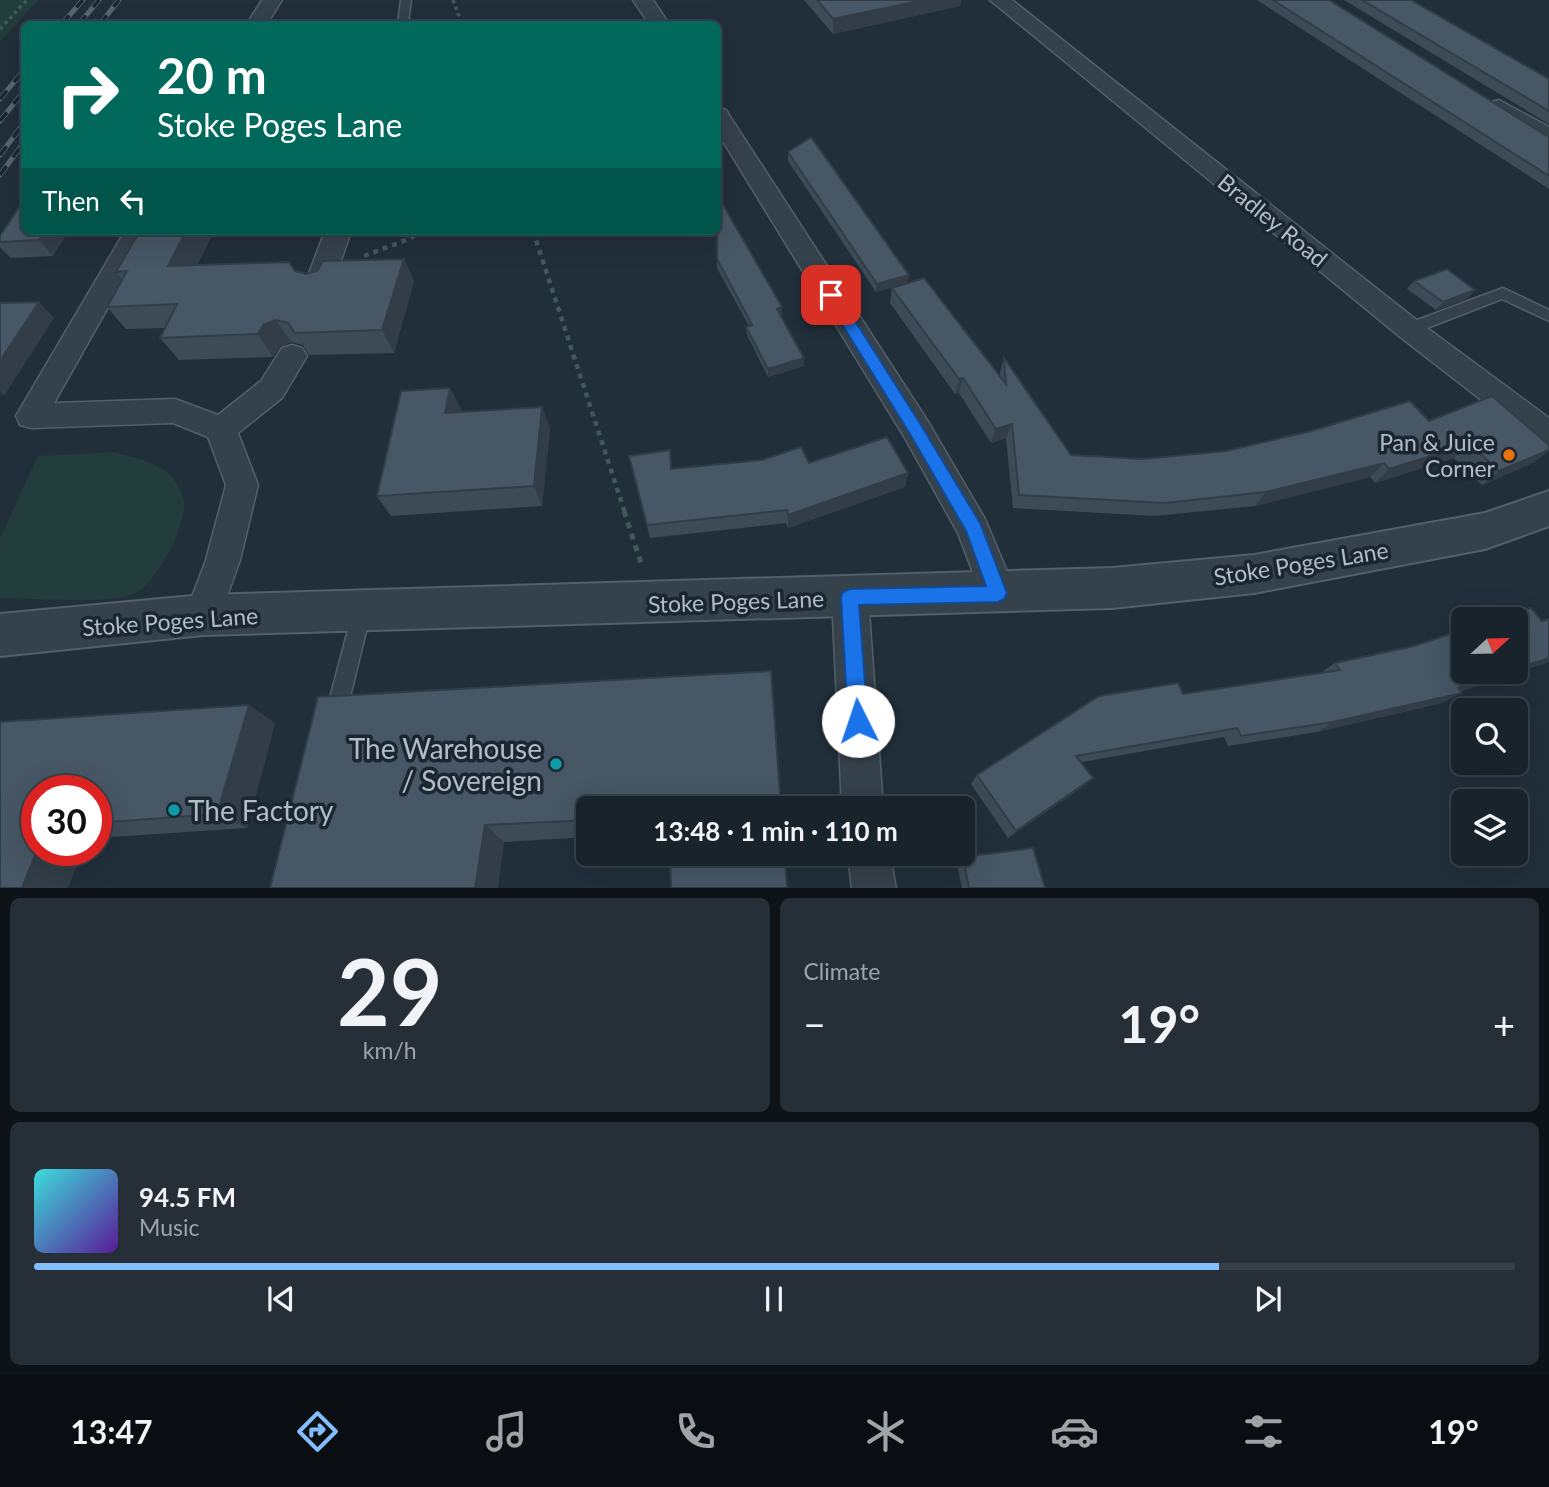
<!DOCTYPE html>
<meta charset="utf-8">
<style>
:root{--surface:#19232c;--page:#262f38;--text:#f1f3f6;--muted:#9fa4a9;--line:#374048;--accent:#82befb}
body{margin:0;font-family:Lato,sans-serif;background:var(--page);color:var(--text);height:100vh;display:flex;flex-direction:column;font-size:26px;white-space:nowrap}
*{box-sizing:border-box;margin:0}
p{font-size:23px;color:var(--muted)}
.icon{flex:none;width:38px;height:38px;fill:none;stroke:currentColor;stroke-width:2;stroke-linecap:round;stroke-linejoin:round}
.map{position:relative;height:888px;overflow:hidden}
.side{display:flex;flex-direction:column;gap:10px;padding:10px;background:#0e1318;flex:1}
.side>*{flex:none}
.top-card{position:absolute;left:21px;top:21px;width:700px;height:214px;border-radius:10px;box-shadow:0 7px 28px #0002,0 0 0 2px var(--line);background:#00695c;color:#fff;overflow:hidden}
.needle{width:46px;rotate:68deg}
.tools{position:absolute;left:1451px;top:607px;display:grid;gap:14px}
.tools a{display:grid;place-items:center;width:77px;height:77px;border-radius:10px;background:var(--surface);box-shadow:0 7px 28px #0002,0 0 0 2px var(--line);font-size:35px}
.speed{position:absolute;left:21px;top:775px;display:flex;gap:14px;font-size:35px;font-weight:700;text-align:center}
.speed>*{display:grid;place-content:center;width:91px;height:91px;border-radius:50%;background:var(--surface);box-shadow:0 7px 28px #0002,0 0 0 2px var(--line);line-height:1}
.speed .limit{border:10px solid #d22;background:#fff;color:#111}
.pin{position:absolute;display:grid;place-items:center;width:60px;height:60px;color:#fff;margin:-30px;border-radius:14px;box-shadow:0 4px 10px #0006}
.me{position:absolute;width:77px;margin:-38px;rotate:356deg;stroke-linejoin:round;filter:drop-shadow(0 0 5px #0008)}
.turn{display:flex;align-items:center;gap:24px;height:147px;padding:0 21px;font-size:32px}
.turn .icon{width:91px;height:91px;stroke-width:2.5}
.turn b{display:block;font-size:49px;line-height:60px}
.then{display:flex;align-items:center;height:66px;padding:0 21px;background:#0003;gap:14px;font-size:26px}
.big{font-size:52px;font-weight:700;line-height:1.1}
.side .card{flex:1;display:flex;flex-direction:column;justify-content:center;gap:10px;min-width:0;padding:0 24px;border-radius:10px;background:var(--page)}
.side .dial{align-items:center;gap:0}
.dial b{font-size:91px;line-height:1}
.song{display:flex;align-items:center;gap:21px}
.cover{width:84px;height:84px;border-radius:10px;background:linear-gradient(135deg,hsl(180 70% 55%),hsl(270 70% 35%))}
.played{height:7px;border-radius:4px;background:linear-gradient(90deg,var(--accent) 80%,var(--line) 80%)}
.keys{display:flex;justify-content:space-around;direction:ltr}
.heat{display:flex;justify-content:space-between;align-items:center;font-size:38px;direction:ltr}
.side .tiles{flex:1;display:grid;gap:10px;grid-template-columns:1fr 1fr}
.card:last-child{grid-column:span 2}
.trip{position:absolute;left:576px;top:796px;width:399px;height:70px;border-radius:10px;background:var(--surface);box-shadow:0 7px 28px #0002,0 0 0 2px var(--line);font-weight:700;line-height:70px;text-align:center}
.tabs{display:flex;height:112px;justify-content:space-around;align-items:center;background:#0a0e12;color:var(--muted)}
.tabs .icon{width:49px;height:49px}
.tabs .active{color:var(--accent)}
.tabs b{font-size:32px;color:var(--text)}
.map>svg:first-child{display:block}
.green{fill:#233c3c}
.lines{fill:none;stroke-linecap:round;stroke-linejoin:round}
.service-casing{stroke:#535f69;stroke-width:3}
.minor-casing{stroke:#535f69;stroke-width:3}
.tertiary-casing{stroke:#535f69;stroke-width:4}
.path-far2{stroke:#415959;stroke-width:3.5;stroke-dasharray:3.5 3.5;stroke-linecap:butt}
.path-far1{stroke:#415959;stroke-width:4.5;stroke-dasharray:5 5;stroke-linecap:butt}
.path{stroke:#415959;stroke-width:5;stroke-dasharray:6 6;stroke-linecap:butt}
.service{fill:#35414b;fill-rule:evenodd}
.minor{fill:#35414b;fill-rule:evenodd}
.tertiary{fill:#35414b;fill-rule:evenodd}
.rail-casing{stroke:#576573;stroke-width:5}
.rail{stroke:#1b2630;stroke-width:3.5;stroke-dasharray:11;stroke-linecap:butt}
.wall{fill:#3d4b57}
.shaded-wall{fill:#323d47}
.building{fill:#475765;stroke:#323d47;stroke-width:2}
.route{fill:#1a73e8;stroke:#114b97;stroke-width:2}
.food-dot{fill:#e8710a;stroke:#1b2630;stroke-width:2.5}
.culture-dot{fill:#0f9aa8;stroke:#1b2630;stroke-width:2.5}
.labels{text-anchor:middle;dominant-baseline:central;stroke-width:7;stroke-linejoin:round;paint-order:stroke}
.street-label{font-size:23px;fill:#b0bcc7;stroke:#1b2630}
.poi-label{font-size:23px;fill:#b0bcc7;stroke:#1b2630;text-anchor:end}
.near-poi-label{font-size:28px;fill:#b0bcc7;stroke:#1b2630;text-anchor:end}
</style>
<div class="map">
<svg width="1549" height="889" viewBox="0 0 1549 889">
<rect width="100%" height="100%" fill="#212f3b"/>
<!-- green -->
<path class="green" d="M0,0H39L0,41Z
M113,452C134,458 156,461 172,477C176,482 183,495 184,501C187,524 158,579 139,591C119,606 29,598 0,598V538L38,456Z"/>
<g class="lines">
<defs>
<path id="service" d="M401,0H411L408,24H398Z
M1503,288L1549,310V321L1502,299L1414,333L1409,334L1402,329L1404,325Z
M362,603L368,605L371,611L345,717L342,724L335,727L328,724L325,717L353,611L356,605Z"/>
<path id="minor" d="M262,0H282L267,24H247Z
M633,0H653L669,24H649Z
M990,0H1012L1419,322L1549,418V448L1538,444L1399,336Z
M1499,100L1549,127V144L1541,142L1491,112L1488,107L1491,102Z
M718,108L726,110L729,115L927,420L985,519L1016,593L1011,604L998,609L985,604L958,533L905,438L718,133Z
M125,231H151L54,403L175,399L218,415L261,381L282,348L292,345L302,348L307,356L282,398L238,433L258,485L240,560L216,627L203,632L190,627L185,615L206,560L226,485L208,437L173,423L31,428L20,425L16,416Z
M325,231H351L333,284L329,291L319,294L309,291L305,284Z
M850,581L863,586L868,597L883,808H842L832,597L837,586Z
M848,854H890L896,889H852Z"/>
<path id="tertiary" d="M1549,491V526L1485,549L1254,593L1112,608L203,635L0,656V614L203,595L1112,568L1254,555L1485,513Z"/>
</defs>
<!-- service casing -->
<use href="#service" class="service-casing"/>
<!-- minor casing -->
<use href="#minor" class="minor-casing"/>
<!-- tertiary casing -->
<use href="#tertiary" class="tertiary-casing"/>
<!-- path-far2 -->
<path class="path-far2" d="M453,0L462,24
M0,29L27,0"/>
<!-- path-far1 -->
<path class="path-far1" d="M533,231L625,513
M364,256L409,239L421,231"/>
<!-- path -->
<path class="path" d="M624,511L641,563"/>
<!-- service -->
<use href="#service" class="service"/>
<!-- minor -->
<use href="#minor" class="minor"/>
<!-- tertiary -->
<use href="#tertiary" class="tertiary"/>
<defs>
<path id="rail" d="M62,24L83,0
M79,24L99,0
M100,24L119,0
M0,99L24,70
M0,121L24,91
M0,155L24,123
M0,175L24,142"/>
</defs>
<!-- rail casing -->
<use href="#rail" class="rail-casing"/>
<!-- rail -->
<use href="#rail" class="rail"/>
</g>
<!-- wall -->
<path class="wall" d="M804,0H961L960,6L833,34Z
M1257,0H1329L1547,136H1549V189Z
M1344,0H1411L1549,79V124Z
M788,152L909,275L907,283L876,292L788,161Z
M24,231H68L53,256L11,258L0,247V236Z
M140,231H214L197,265L295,271L306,274L404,259L414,281L394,353L309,355L303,345L291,342L280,347L273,357L179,360L160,338L165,328L126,329L107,307L122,279L116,272Z
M717,259L782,307V315L781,316L804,366L768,377L747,335L746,327L749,326L717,268Z
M1414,281L1475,290L1467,299L1436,310L1407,289Z
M892,288L1000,376V373L1004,358L1071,455L1142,459L1226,451L1429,421L1535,462L1482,485L1454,458L1375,483L1370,477L1255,506L1155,516L1013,508L1006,438L991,443L959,393L955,394L890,303Z
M450,388L461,410L460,412L550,428L542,506L391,516L377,496Z
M629,456L672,469L809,463L908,473L905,487L788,528L786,523L650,538Z
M1549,619V662L1460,691L1442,703L1317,732L1228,746L1224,737L1082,762L1084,786L1008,838L971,784L977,775L1183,694L1322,672L1335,663Z
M771,671L588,808V837L504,842L270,888Z
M0,722L275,723L247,828L96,838V791H37V850H82L68,888H0Z
M963,857L1045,888H962L957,864Z"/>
<!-- shaded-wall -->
<path class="shaded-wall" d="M924,0H961L960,6L833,34V19Z
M44,231H68L53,256L39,240Z
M186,231H214L185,289L168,266Z
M404,259L414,281L394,353L382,330Z
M909,275L907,283L876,292L877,284Z
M1475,290L1467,299L1436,310L1443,302Z
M39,302L54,318L4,396L0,392V361Z
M782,307V315L777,317V309Z
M276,320L291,342L280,347L273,357L258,334L264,324Z
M804,358V366L768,377V369Z
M963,378L959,393L955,394L959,379Z
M450,388L461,410L456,434L445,413Z
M542,407L550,428L542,506L534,486Z
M1012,424L1006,438L991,443L996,429Z
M1470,444L1454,458L1375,483L1389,469Z
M1549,450V451L1535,462L1482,485L1499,471Z
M1384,463L1370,477L1255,506L1266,492Z
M908,473L905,487L788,528V515Z
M1549,658V662L1444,697L1462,693L1442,703L1317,732L1333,722L1458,688L1505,672H1516V669Z
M249,705L275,723L247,828L217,814Z
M1093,778L1084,786L1008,838L1016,831Z
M485,825L504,842L498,888H475Z
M37,850H82L68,888H22Z"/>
<!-- building -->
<path class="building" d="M817,0H924L833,19Z
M1273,0H1329L1547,136H1549V176Z
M1362,0H1411L1549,79V111Z
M811,137L909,275L877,284L788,152Z
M718,196L782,307L777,309L804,358L768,369L746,327L752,325L717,259Z
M24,200V231H44L39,240L0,242V236Z
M140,231H186L168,266L289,262L295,271L306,274L317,271L323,261L404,259L382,330L295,333L288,323L276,320L264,324L258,334L160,338L177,304L107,307L127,271L116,272Z
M1447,269L1475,290L1443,302L1414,281Z
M924,278L1006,384L1004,358L1071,455L1142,459L1226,451L1311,431L1410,401L1429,421L1492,396L1549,445V450L1499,471L1470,444L1389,469L1384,463L1266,492L1165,503L1019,495L1012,424L996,429L963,378L959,379L892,288Z
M39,302L0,361V303Z
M450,388L445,413L542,407L534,486L377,496L401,391Z
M887,437L908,473L788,515L787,510L647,525L629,456L670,450L671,469L762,460L801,447L809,463Z
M1531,608L1542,621L1549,619V658L1516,669V620H1496Z
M1463,630V672H1505L1458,688L1462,693L1333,722L1241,736L1237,728L1076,756L1093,778L1016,831L977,775L1099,696L1178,683L1183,694L1340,670L1335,663L1414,646Z
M771,671L781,808H588V820L485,825L475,888H270L318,697Z
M249,705L217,814L96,823V791H37V850L22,888H0V722Z
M1033,848L1045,888H969L963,857Z
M670,854H785L787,888H671Z"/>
<!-- route -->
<path class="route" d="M831,290L836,291L921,425L980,523L1007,593L1004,599L998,602L859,605L868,721L865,728L858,731L851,728L848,721L841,597L843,592L850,589L986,586L966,531L910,434L824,295Z"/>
<!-- markers -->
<circle class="food-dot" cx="1509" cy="455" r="7"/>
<g class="culture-dot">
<circle cx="556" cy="764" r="7"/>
<circle cx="174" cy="810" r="7"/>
</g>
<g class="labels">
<!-- street labels -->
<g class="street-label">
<text transform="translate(1273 220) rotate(39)">Bradley Road</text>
<text transform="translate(1301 563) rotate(-9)">Stoke Poges Lane</text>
<text transform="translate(736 601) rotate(-2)">Stoke Poges Lane</text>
<text transform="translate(170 621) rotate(-4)">Stoke Poges Lane</text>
</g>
<!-- poi labels -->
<g class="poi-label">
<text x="1495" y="442">Pan &amp; Juice<tspan x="1495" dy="26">Corner</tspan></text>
</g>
<!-- near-poi labels -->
<g class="near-poi-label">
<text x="542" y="748">The Warehouse<tspan x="542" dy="32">/ Sovereign</tspan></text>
<text x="188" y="810" text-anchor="start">The Factory</text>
</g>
</g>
</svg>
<div class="tools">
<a><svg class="needle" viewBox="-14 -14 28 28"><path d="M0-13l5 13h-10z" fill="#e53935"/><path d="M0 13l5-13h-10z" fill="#9fa4a9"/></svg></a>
<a><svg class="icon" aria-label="search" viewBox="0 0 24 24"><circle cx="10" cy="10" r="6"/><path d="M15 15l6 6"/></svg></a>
<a><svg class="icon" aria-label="layers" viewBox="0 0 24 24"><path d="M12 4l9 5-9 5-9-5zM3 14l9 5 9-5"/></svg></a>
</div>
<div class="speed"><div class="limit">30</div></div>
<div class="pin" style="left:831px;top:295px;background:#d93025"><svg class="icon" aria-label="arrive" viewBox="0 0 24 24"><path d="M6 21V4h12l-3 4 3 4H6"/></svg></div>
<svg class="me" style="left:858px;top:721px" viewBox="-20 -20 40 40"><circle r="19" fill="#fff"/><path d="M0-13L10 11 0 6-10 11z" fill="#1a73e8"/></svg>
<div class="trip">13:48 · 1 min · 110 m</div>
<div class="top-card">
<div class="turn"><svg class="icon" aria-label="right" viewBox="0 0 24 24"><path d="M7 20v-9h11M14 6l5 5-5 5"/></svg><div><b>20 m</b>Stoke Poges Lane</div></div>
<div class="then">Then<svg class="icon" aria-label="left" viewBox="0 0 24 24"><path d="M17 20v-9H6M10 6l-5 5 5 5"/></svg></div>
</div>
</div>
<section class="side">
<div class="tiles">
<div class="card dial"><b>29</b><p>km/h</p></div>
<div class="card"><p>Climate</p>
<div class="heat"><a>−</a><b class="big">19°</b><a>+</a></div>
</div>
<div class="card">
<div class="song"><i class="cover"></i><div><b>94.5 FM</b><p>Music</p></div></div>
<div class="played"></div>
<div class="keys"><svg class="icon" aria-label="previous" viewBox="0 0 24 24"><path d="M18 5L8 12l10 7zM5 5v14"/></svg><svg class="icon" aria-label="pause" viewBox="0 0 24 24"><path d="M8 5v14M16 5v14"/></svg><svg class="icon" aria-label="next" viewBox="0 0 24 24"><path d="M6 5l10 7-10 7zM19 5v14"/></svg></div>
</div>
</div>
</section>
<nav class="tabs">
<b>13:47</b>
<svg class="icon active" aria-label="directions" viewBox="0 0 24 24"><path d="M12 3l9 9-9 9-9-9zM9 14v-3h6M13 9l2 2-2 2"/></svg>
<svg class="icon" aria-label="music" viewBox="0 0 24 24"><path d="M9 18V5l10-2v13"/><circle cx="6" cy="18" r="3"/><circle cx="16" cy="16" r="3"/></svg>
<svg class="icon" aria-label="phone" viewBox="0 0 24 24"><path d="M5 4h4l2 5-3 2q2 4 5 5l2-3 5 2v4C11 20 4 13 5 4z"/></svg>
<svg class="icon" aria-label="climate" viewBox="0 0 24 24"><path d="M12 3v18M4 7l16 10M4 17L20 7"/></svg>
<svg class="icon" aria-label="car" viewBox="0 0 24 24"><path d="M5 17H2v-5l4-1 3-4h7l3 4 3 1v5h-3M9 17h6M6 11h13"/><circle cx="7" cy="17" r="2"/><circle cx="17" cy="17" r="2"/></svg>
<svg class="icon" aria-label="filters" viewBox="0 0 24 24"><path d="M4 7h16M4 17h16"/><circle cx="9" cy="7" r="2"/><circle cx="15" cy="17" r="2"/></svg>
<b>19°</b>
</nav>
